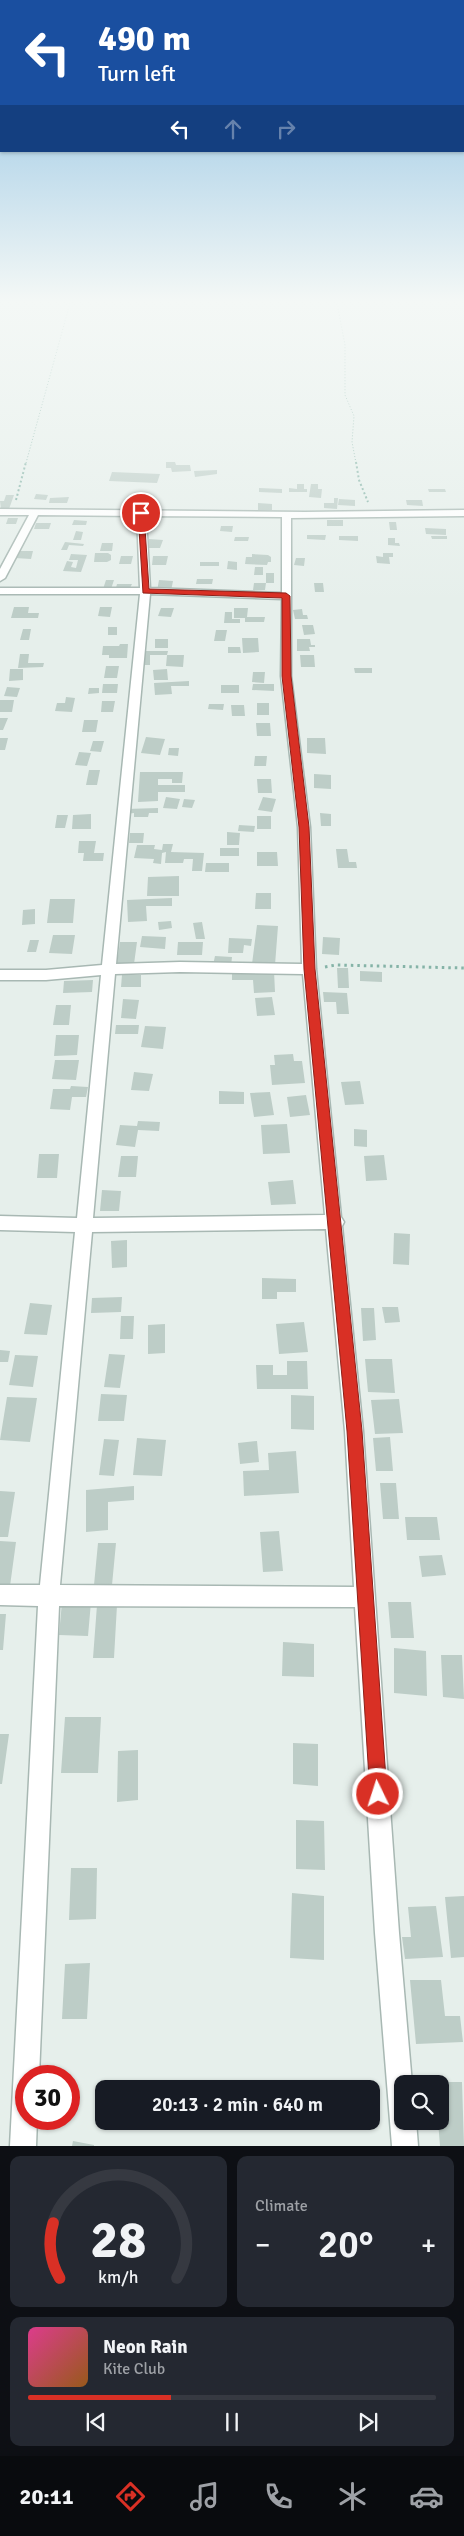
<!DOCTYPE html>
<meta charset="utf-8">
<style>
:root{--surface:#171b24;--page:#242831;--text:#f1f3f6;--muted:#9ea1a6;--line:#363941;--accent:#d93025}
body{margin:0;font-family:Signika,sans-serif;background:var(--page);color:var(--text);height:100vh;display:flex;flex-direction:column;font-size:19px;white-space:nowrap}
*{box-sizing:border-box;margin:0}
p{font-size:16px;color:var(--muted)}
.icon{flex:none;width:28px;height:28px;fill:none;stroke:currentColor;stroke-width:2;stroke-linecap:round;stroke-linejoin:round}
.map{position:relative;height:2146px;overflow:hidden}
.sheet{display:flex;flex-direction:column;gap:10px;padding:10px;background:#0d0f14;flex:1}
.sheet>*{flex:none}
.banner{position:absolute;left:0px;top:0px;width:465px;height:152px;box-shadow:0 1px 4px #0004;background:#1a4fa0;color:#fff;overflow:hidden}
.buttons{position:absolute;left:394px;top:2075px;display:grid;gap:10px}
.buttons a{display:grid;place-items:center;width:55px;height:55px;border-radius:10px;background:var(--surface);box-shadow:0 1px 4px #0004;font-size:25px}
.speed{position:absolute;left:15px;top:2065px;display:flex;gap:10px;font-size:25px;font-weight:700;text-align:center}
.speed>*{display:grid;place-content:center;width:65px;height:65px;border-radius:50%;background:var(--surface);box-shadow:0 1px 4px #0004;line-height:1}
.speed .limit{border:8px solid #d22;background:#fff;color:#111}
.pin{position:absolute;display:grid;place-items:center;width:42px;height:42px;color:#fff;margin:-21px;border:2px solid #fff;border-radius:50%;box-shadow:0 1px 5px #0007}
.me{position:absolute;width:55px;margin:-28px;rotate:356deg;stroke-linejoin:round;filter:drop-shadow(0 0 4px #0008)}
.turn{display:flex;align-items:center;gap:18px;height:105px;padding:0 15px;font-size:22px}
.turn .icon{width:65px;height:65px;stroke-width:2.5}
.turn b{display:block;font-size:35px;line-height:42px}
.lanes{display:flex;align-items:center;height:48px;padding:0 15px;background:#0003;justify-content:center;gap:25px;direction:ltr}
.lanes .off{opacity:.35}
.big{font-size:38px;font-weight:600;line-height:1.1}
.sheet .widget{flex:1;display:flex;flex-direction:column;justify-content:center;gap:8px;min-width:0;padding:0 18px;border-radius:10px;background:var(--page)}
.sheet .dial{align-items:center;gap:0}
.dial svg{height:130px;overflow:visible;fill:none;stroke:var(--line);stroke-width:7;stroke-linecap:round;text-anchor:middle}
.dial text{fill:var(--text);stroke:none}
.song{display:flex;align-items:center;gap:15px}
.cover{width:60px;height:60px;border-radius:8px;background:linear-gradient(135deg,hsl(330 70% 55%),hsl(30 70% 35%))}
.played{height:5px;border-radius:2px;background:linear-gradient(90deg,var(--accent) 35%,var(--line) 35%)}
.keys{display:flex;justify-content:space-around;direction:ltr}
.heat{display:flex;justify-content:space-between;align-items:center;font-size:28px;direction:ltr}
.sheet .tiles{flex:1;display:grid;gap:10px;grid-template-columns:1fr 1fr}
.widget:last-child{grid-column:span 2}
.trip{position:absolute;left:95px;top:2080px;width:285px;height:50px;border-radius:10px;background:var(--surface);box-shadow:0 1px 4px #0004;font-weight:600;line-height:50px;text-align:center}
.tabs{display:flex;height:80px;justify-content:space-around;align-items:center;background:#090b0e;color:var(--muted)}
.tabs .icon{width:35px;height:35px}
.tabs .active{color:var(--accent)}
.tabs b{font-size:22px;color:var(--text)}
.map>svg:first-child{display:block}
.building{fill:#bdcdc7}
.lines{fill:none;stroke-linecap:round;stroke-linejoin:round}
.minor-casing{stroke:#a8b8b3;stroke-width:3}
.path-far2{stroke:#85b3a7;stroke-width:1;stroke-dasharray:1 2;stroke-linecap:butt}
.path-far1{stroke:#85b3a7;stroke-width:2;stroke-dasharray:2 2.5;stroke-linecap:butt}
.path{stroke:#85b3a7;stroke-width:3;stroke-dasharray:2.5 4;stroke-linecap:butt}
.minor{fill:#fff;fill-rule:evenodd}
.route{fill:#d93025;stroke:#8d1f18}
</style>
<div class="map">
<svg width="464" height="2146" viewBox="0 0 464 2146">
<rect width="100%" height="100%" fill="#e6efeb"/>
<!-- building -->
<path class="building" d="M166,462H175L176,465H190L191,471L172,472L171,468H166Z
M217,470V474L195,477L194,471Z
M112,472L160,474L157,483L109,481Z
M297,484H304V489H307V492H289V488L297,489Z
M311,484H318V489H322L321,498L309,497Z
M259,488L282,489V493L259,492Z
M428,489H445L446,492H429Z
M36,494L48,495L46,500L34,499Z
M6,495H14L9,509H1L0,501H4Z
M69,497L67,503H49L50,498Z
M334,498H338L337,509L324,508V503H334Z
M339,499L355,500V506L338,505Z
M406,500H422L423,506L407,505Z
M258,503L272,504V510H258Z
M8,518H18L16,524H6Z
M74,520L87,521L86,525H72Z
M327,520H343V526H327Z
M389,522H396L397,530H390Z
M36,523H51L49,529H34Z
M221,526H233L232,532L220,531Z
M425,528L446,529V535L426,534Z
M76,531L83,532L81,540H73Z
M307,535H326L325,540L307,539Z
M339,536H358V541L339,540Z
M431,536H447V539H432Z
M235,537H249L248,541H234Z
M388,538H395V543H399L400,546L388,545Z
M149,539L163,540L160,548H146Z
M65,542L84,544L83,546L69,545L67,550H61Z
M102,543H113L112,551H100Z
M18,551H33L31,559L15,558Z
M95,553H108L111,555V560L107,562H94Z
M383,553H393V557H389L390,564L377,563L376,556L383,557Z
M71,554L87,555L81,572L63,571L67,561L73,562L71,567L76,568L78,560H69Z
M252,554L268,555L271,557V562H268L267,565L245,564L246,557H252Z
M121,556H133L131,564H119Z
M153,556H168L166,565H152Z
M296,558H305L304,566L294,565Z
M228,561L237,562V570L227,569Z
M200,562H219V566H200Z
M255,567H263V575H254Z
M266,573H274V583H266Z
M197,579H213L212,584H196Z
M106,580H114L111,589H103Z
M159,580L173,581L171,591H157Z
M254,583H266L265,590H253Z
M314,583H323L324,592H315Z
M117,584H132L130,588H116Z
M14,607H29L28,613H39L38,618H11Z
M100,607H112L110,617L98,616Z
M161,608H174L171,617L158,616Z
M234,608H248L247,617H265L264,622H245V618H234Z
M302,609L303,615H307L308,619H295L293,610Z
M225,612H232V619H240V623H224Z
M302,625H313L315,634L304,635Z
M108,627H117V635H108Z
M23,629H31L29,640H20Z
M216,630H227L225,641H214Z
M242,638H258L259,652L243,653Z
M155,639H168V648H155Z
M297,639H310L311,645H315V647H309L310,651H297Z
M120,644H128L127,658H109V655H102L103,646H119Z
M228,647H240L241,653H228Z
M142,651H168L167,655H150V665H141Z
M20,654H29L28,663H44L43,667L18,668Z
M167,655H184L183,667L166,666Z
M300,655H314L315,667H301Z
M106,666H119L117,678H104Z
M354,668H372V673H355Z
M10,669H23V680L9,681Z
M167,669L168,680H154L153,670Z
M253,672H265L264,683L252,682Z
M189,681V686H171L172,694L155,695L154,683Z
M103,684H118L117,693H102Z
M253,684H274V691L252,690Z
M221,685H239V693H221Z
M7,687L20,688L17,697L4,696Z
M89,688H99V693L88,694Z
M66,697L75,698L72,712L55,711L57,703H65Z
M0,700H14L12,712H0Z
M102,701H115L113,712H101Z
M257,703H269V715H257Z
M209,704H224L223,710L208,709Z
M231,705H244L245,716H232Z
M0,718H8L3,730H0Z
M84,720H98L96,732H82Z
M256,723H270L271,736H257Z
M146,737L165,739L160,755L141,753Z
M0,738H8L5,750H0Z
M307,738H325L326,754L307,753Z
M93,741H104L101,752L90,751Z
M169,748H179L178,756L168,755Z
M79,752L91,753L87,766L75,765Z
M255,756H267L266,766H254Z
M89,770H100L97,785H86Z
M140,772H183L182,783H172V779H158V785H185V792H158V801L138,802Z
M314,774L331,775V789L314,788Z
M257,779H271L272,793H258Z
M166,797L180,799L177,809L163,808Z
M263,797L276,799L272,812L258,810Z
M184,799L195,800L192,808L182,807Z
M158,808V813H149L148,817H134V813L126,814V809Z
M320,813L331,814V826H321Z
M91,814V829H72L73,815Z
M57,815H68L65,828H55Z
M257,816H271V829H257Z
M239,825L255,826L254,832L238,831Z
M227,832L240,833L239,845H227Z
M130,833H144L143,843H129Z
M79,841H96L94,853H104L103,861H83L84,853H78Z
M163,844H173L171,852L204,853L202,871H192L193,859H184L183,863H165L166,852L162,853L161,864L153,863L154,859L134,858L137,845H155L154,849L162,850Z
M220,848H239V856H220Z
M336,849H347L349,862H356L357,868H338Z
M257,852H277L278,866H257Z
M206,863H229V872H205Z
M179,876V896H147L148,877Z
M256,893H271V909H255Z
M172,898V906H146L147,921L128,922L127,900Z
M50,899H75L73,923H47Z
M35,909V924L22,925L23,910Z
M171,921L172,928L159,930L158,922Z
M202,922L205,939H196L193,923Z
M257,925L278,926L275,965L252,964Z
M53,935H75L72,954L49,953Z
M142,936L166,937L165,949L140,947Z
M323,937L340,938L339,955L322,954Z
M229,938L252,939L251,946L244,945L243,953H228Z
M30,940H39L36,952H27Z
M120,942H137L134,964L117,963Z
M178,942H203L202,955H177Z
M215,956L232,957L231,966L213,965Z
M337,968H348L349,988H338Z
M274,971L275,992L254,993L253,980H232V972Z
M360,971L382,972V982L360,981Z
M122,975H141V987H121Z
M93,980L92,992L63,993L64,981Z
M323,992L347,993L349,1014H337L336,1002H324Z
M272,997L275,1015L257,1016L255,998Z
M123,999L139,1000L136,1019L121,1018Z
M56,1005H71L69,1025H53Z
M116,1025H139L138,1034H115Z
M145,1026L166,1027L163,1049L141,1047Z
M56,1035H79L77,1055L54,1056Z
M293,1054L294,1061H302L305,1083L272,1085L270,1065H275L274,1055Z
M55,1060H79L76,1080L52,1079Z
M134,1072L153,1074L149,1091L131,1090Z
M360,1081L364,1104L345,1105L341,1082Z
M71,1086L88,1087L86,1097H72L70,1110L50,1109L53,1089H70Z
M219,1091L244,1092V1104H219Z
M270,1092L274,1115L254,1117L250,1093Z
M306,1095L310,1115L290,1117L287,1097Z
M138,1121L160,1122L159,1131L138,1130L135,1147L116,1145L120,1125L137,1126Z
M287,1124L290,1153L263,1154L261,1125Z
M354,1129L367,1130V1147L354,1146Z
M39,1154H59L57,1178H37Z
M384,1155L387,1180L366,1181L364,1156Z
M121,1156H138L136,1177H118Z
M293,1180L296,1204L271,1205L268,1182Z
M102,1190L121,1191L119,1211H100Z
M394,1233L410,1234L409,1265L393,1264Z
M127,1240V1267L112,1268L111,1241Z
M262,1278L296,1279V1292H277V1299H262Z
M122,1297L121,1312L91,1313L92,1298Z
M30,1303L52,1305L47,1335L24,1334Z
M382,1307H398L400,1322L385,1323Z
M361,1308H374L376,1340L363,1341Z
M121,1316H134L133,1339H120Z
M304,1322L308,1352L279,1354L276,1324Z
M165,1324V1353L148,1354V1325Z
M0,1350L10,1351L8,1362H0Z
M109,1354L125,1355L120,1388L104,1387Z
M15,1355L38,1356L33,1387L9,1385Z
M365,1359H392L395,1393L368,1392Z
M287,1361H307L308,1389H257L256,1365H273V1375H287Z
M101,1394L127,1395L124,1421H98Z
M291,1395L314,1396V1430L291,1429Z
M7,1397L37,1398L30,1442L0,1440Z
M399,1399L403,1433L375,1434L371,1400Z
M390,1437L393,1471H376L373,1438Z
M137,1438L166,1440L162,1476L133,1475Z
M104,1439L119,1440L114,1476L99,1475Z
M257,1441L259,1462L240,1464L238,1443Z
M296,1451L299,1493L244,1496L243,1471L269,1470L268,1453Z
M380,1483H396L399,1519H383Z
M134,1486V1500L108,1502V1530L86,1532V1490Z
M0,1491L15,1492L8,1537H0Z
M405,1517H437L440,1540H407Z
M279,1531L283,1571L263,1572L260,1532Z
M0,1541L16,1542L10,1586H0Z
M98,1543H116L112,1585H94Z
M442,1555L446,1575L422,1577L419,1556Z
M62,1602H91L88,1636L59,1635Z
M388,1602H411L414,1638H391Z
M97,1605H117L114,1658H93Z
M0,1614H6L3,1650H0Z
M283,1642L314,1644V1677L282,1676Z
M394,1648L426,1651L427,1696L394,1693Z
M441,1655H462L464,1699L443,1697Z
M65,1717H101L98,1773H61Z
M0,1734H9L2,1784H0Z
M293,1743L318,1744V1786L293,1784Z
M138,1750V1800L117,1802L118,1751Z
M296,1820L324,1821L325,1870L296,1869Z
M71,1868H97L96,1919L69,1920Z
M292,1893L324,1896V1960L290,1958Z
M464,1896V1957L451,1958L445,1897Z
M436,1906L443,1957L405,1959L402,1937H411L408,1907Z
M90,1963L87,2019H62L65,1964Z
M410,1980H441L445,2016H460L463,2042L416,2044Z
M434,2082H462L464,2146H440L438,2121H440V2084Z
M73,2141L94,2145V2146H72Z"/>
<g class="lines">
<defs>
<path id="minor" d="M0,509L305,512L464,510V516L291,518V676L310,827L316,969L341,1217L344,1222L342,1226L363,1431L399,1933L412,2084H402V2121H416L418,2146H392L375,1933L355,1607L59,1606L39,2076H26V2119H37L36,2146H10L38,1606L0,1605V1585H40L75,1232L0,1230V1216L77,1218L101,975L46,980H0V970H46L102,965L140,594H0V588H140L137,516L38,515L5,578L0,581V569L29,515H0ZM146,516L282,517V593L150,588ZM150,594L282,599L281,676L298,827L302,964L180,962L116,964ZM180,972L303,974L325,1215L93,1218L115,974ZM326,1229L345,1431L354,1587L60,1585L92,1232Z"/>
</defs>
<!-- minor casing -->
<use href="#minor" class="minor-casing"/>
<!-- path-far2 -->
<path class="path-far2" d="M337,303L345,345V395L354,416L352,442L356,463
M26,463L70,303"/>
<!-- path-far1 -->
<path class="path-far1" d="M356,462L359,480L368,502
M16,500L26,462"/>
<!-- path -->
<path class="path" d="M325,967L336,965L464,968"/>
<!-- minor -->
<use href="#minor" class="minor"/>
</g>
<!-- sky -->
<linearGradient id="sky" x2="0" y2="1"><stop stop-color="#83bbe0"/><stop offset="0.5" stop-color="#f4f8f6"/><stop offset="1" stop-color="#f4f8f6" stop-opacity="0"/></linearGradient>
<rect width="464" height="603" fill="url(#sky)"/>
<!-- route -->
<path class="route" d="M141,511L144,513L149,589L286,593L290,596L291,676L309,827L315,969L362,1431L387,1794L384,1800L378,1803L372,1800L370,1794L347,1431L304,969L299,827L282,676V598L143,593L138,513Z"/>
</svg>
<div class="buttons">
<a><svg class="icon" aria-label="search" viewBox="0 0 24 24"><circle cx="10" cy="10" r="6"/><path d="M15 15l6 6"/></svg></a>
</div>
<div class="speed"><div class="limit">30</div></div>
<div class="pin" style="left:141px;top:513px;background:#d93025"><svg class="icon" aria-label="arrive" viewBox="0 0 24 24"><path d="M6 21V4h12l-3 4 3 4H6"/></svg></div>
<svg class="me" style="left:378px;top:1794px" viewBox="-20 -20 40 40"><circle r="17" fill="#d93025" stroke="#fff" stroke-width="3"/><path d="M0-11L8 9 0 5-8 9z" fill="#fff"/></svg>
<div class="trip">20:13 · 2 min · 640 m</div>
<div class="banner">
<div class="turn"><svg class="icon" aria-label="left" viewBox="0 0 24 24"><path d="M17 20v-9H6M10 6l-5 5 5 5"/></svg><div><b>490 m</b>Turn left</div></div>
<div class="lanes"><svg class="icon" aria-label="left" viewBox="0 0 24 24"><path d="M17 20v-9H6M10 6l-5 5 5 5"/></svg><svg class="icon off" aria-label="ahead" viewBox="0 0 24 24"><path d="M12 20V5M6 11l6-6 6 6"/></svg><svg class="icon off" aria-label="right" viewBox="0 0 24 24"><path d="M7 20v-9h11M14 6l5 5-5 5"/></svg></div>
</div>
</div>
<section class="sheet">
<div class="tiles">
<div class="widget dial"><svg viewBox="0 0 100 80">
<path d="M14 69A42 42 0 1 1 86 69"/>
<path d="M14 69A42 42 0 0 1 10 35" stroke="#d93025"/>
<text x="50" y="56" font-size="32" font-weight="700">28</text>
<text x="50" y="72" font-size="11">km/h</text>
</svg></div>
<div class="widget"><p>Climate</p>
<div class="heat"><a>−</a><b class="big">20°</b><a>+</a></div>
</div>
<div class="widget">
<div class="song"><i class="cover"></i><div><b>Neon Rain</b><p>Kite Club</p></div></div>
<div class="played"></div>
<div class="keys"><svg class="icon" aria-label="previous" viewBox="0 0 24 24"><path d="M18 5L8 12l10 7zM5 5v14"/></svg><svg class="icon" aria-label="pause" viewBox="0 0 24 24"><path d="M8 5v14M16 5v14"/></svg><svg class="icon" aria-label="next" viewBox="0 0 24 24"><path d="M6 5l10 7-10 7zM19 5v14"/></svg></div>
</div>
</div>
</section>
<nav class="tabs">
<b>20:11</b>
<svg class="icon active" aria-label="directions" viewBox="0 0 24 24"><path d="M12 3l9 9-9 9-9-9zM9 14v-3h6M13 9l2 2-2 2"/></svg>
<svg class="icon" aria-label="music" viewBox="0 0 24 24"><path d="M9 18V5l10-2v13"/><circle cx="6" cy="18" r="3"/><circle cx="16" cy="16" r="3"/></svg>
<svg class="icon" aria-label="phone" viewBox="0 0 24 24"><path d="M5 4h4l2 5-3 2q2 4 5 5l2-3 5 2v4C11 20 4 13 5 4z"/></svg>
<svg class="icon" aria-label="climate" viewBox="0 0 24 24"><path d="M12 3v18M4 7l16 10M4 17L20 7"/></svg>
<svg class="icon" aria-label="car" viewBox="0 0 24 24"><path d="M5 17H2v-5l4-1 3-4h7l3 4 3 1v5h-3M9 17h6M6 11h13"/><circle cx="7" cy="17" r="2"/><circle cx="17" cy="17" r="2"/></svg>
</nav>
